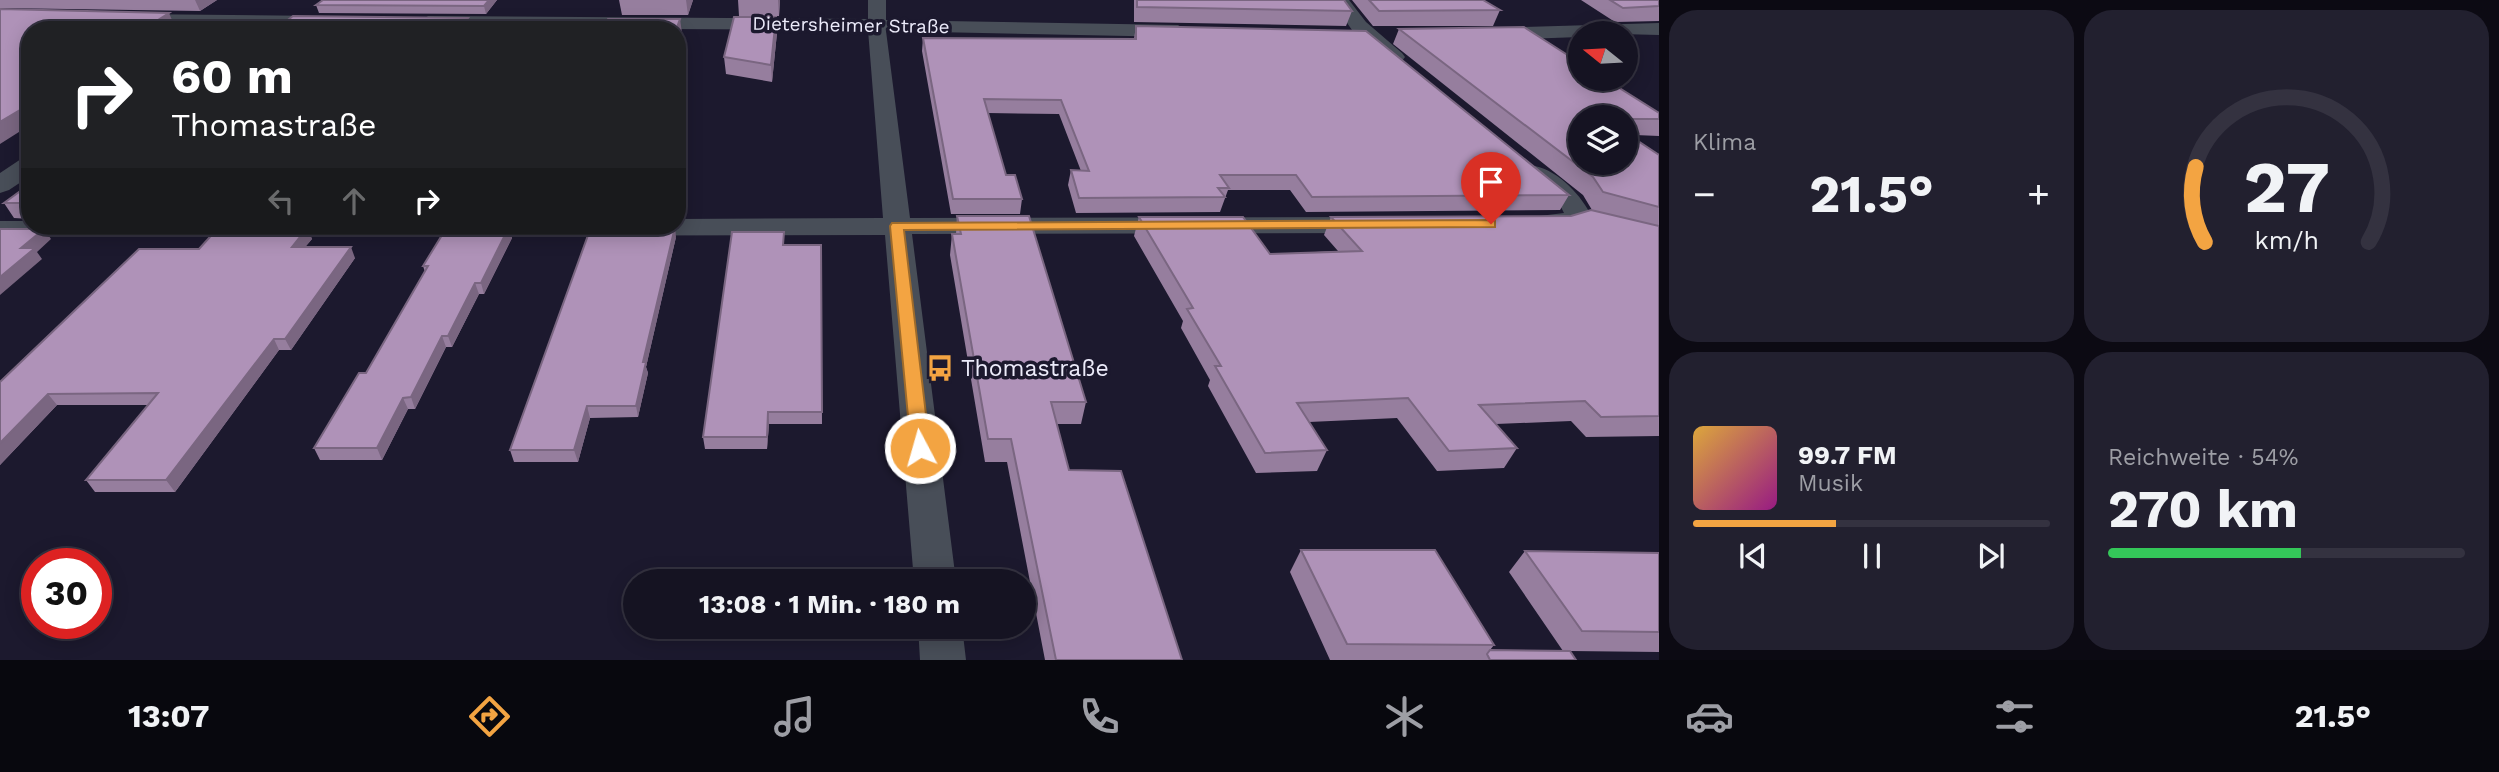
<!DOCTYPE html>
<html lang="de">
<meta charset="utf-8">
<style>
:root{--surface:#151322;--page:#22202f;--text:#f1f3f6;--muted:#9d9ea5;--line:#343240;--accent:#f3a442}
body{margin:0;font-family:"Work Sans",sans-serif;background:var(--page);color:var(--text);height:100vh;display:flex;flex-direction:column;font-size:26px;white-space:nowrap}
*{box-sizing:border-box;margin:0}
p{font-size:23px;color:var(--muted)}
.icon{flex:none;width:38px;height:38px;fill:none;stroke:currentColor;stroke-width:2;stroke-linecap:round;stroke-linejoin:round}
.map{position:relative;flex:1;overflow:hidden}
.side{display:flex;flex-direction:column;gap:10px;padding:10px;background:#0c0a13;width:840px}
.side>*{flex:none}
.banner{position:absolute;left:21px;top:21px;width:665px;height:214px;border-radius:28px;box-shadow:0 4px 18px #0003,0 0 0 2px var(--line);background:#202124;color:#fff;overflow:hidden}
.needle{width:46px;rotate:288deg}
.tools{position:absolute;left:1568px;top:21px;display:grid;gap:14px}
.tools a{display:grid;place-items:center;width:70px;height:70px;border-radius:50%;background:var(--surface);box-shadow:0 4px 18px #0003,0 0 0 2px var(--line);font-size:35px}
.speed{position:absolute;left:21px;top:548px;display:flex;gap:14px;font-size:35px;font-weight:700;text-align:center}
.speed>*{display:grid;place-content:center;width:91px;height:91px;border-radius:50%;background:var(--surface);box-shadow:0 4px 18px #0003,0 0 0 2px var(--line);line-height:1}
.speed .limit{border:10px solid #d22;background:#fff;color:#111}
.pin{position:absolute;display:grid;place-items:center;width:60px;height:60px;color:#fff;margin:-72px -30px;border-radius:50% 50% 50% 0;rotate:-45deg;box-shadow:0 0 7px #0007}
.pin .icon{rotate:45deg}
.me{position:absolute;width:77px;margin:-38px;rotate:354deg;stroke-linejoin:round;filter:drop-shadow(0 0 5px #0008)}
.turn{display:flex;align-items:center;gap:24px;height:147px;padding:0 35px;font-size:32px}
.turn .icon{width:91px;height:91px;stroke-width:2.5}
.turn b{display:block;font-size:49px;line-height:60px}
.lanes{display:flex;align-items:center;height:66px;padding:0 35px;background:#0003;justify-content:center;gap:35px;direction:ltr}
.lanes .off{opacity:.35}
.big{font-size:52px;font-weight:700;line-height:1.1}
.side .tile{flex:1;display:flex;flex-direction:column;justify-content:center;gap:10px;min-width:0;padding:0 24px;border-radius:28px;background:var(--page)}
.side .dial{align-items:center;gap:0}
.dial svg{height:182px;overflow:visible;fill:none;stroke:var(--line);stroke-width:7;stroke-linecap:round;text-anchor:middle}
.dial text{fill:var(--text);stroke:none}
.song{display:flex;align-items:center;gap:21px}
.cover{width:84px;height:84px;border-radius:10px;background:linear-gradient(135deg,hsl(40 70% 55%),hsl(310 70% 35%))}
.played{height:7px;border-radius:4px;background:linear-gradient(90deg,var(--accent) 40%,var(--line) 40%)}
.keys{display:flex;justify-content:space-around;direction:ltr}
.heat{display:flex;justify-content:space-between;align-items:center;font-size:38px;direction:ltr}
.charge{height:10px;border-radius:5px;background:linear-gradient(90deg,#34c759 54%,var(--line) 0)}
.side .tiles{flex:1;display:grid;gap:10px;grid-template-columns:repeat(2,1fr)}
.trip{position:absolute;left:623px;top:569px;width:413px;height:70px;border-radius:35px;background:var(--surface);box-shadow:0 4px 18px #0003,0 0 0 2px var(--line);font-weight:700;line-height:70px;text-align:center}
.tabs{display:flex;height:112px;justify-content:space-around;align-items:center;background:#08080e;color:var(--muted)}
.tabs .icon{width:49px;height:49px}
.tabs .current{color:var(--accent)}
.tabs b{font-size:32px;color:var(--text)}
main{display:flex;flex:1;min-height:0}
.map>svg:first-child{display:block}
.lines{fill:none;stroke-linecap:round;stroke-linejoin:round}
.street{fill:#484e58;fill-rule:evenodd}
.wall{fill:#967e9e;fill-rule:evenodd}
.shaded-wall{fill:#7a6681}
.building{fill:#af92b8;stroke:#7a6681;stroke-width:2}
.route{fill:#f3a442;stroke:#9e6b2b;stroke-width:2}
.labels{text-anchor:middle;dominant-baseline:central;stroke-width:7;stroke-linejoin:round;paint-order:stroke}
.far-street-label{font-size:19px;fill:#ecebfa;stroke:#1c192e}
.poi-label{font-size:23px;fill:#ecebfa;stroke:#1c192e;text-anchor:start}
</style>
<main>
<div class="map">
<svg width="1659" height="660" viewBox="0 0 1659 660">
<rect width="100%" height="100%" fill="#1c192e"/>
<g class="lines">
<!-- street -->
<path class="street" d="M868,0H886V20L1178,25L1187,31L1178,37L886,31L910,218L1371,217L1381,219L1385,225L1381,231L1371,233L912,234L956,581H914L885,235L0,237V221H30V226H677V219L883,218L868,30L428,28L419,22L428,16L868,19Z
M1331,0H1349L1366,22L1402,53L1405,57L1402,61H1388L1352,30Z
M131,14L328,16L337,22L328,28L125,23L122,19Z
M1659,23V35L1580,33V37L1492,40L1483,34L1492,28Z
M30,157V176L9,190L0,193V173L21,159Z
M1535,166C1559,171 1582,196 1592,217C1581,233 1549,233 1531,229L1528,223L1531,217L1564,213L1561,207L1523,173L1526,168Z
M918,626H962L966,660H920Z"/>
</g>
<!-- wall -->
<path class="wall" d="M0,0H217L200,11L0,8Z
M497,0L486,14L319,13L316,5Z
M619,0H693L688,15H622Z
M738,0H780L779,16H739Z
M1134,0H1344L1352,11L1346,26L1134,22Z
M1352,0H1483L1500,10L1493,26H1373Z
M1581,0H1659V21L1615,22Z
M1136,26L1569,195L1560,210L1306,212L1290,190H1228L1220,212L1076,213L1068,185L1071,170L1081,171L1059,114L988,113L1006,175L1022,199L1020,214H951L922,51L923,38L1134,39Z
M1399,29L1659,113V136L1635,135L1634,138L1659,155V436L1586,437L1571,421L1496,424L1517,448L1504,468L1437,471L1397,418L1309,422L1327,450L1317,471L1256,473L1208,386L1210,380L1181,328L1183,321L1134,236L1139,217L1270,254L1338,251L1324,235L1331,217L1571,216L1592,210L1583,195L1393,44ZM1580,117H1626V163Z
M777,33L772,82L726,74L724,57Z
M30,184V219L14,218L4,203Z
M957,216L1086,402L1081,424H1057L1069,470L1182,660H1045L1007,462H985L950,255L952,234H956Z
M509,227L512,238L484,294H479L452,347H446L415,409H408L382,460H320L314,448L366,373L425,272L423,266Z
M307,228L312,239L305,247L355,258L291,350H279L175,492H95L86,480L148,405H57L0,465V382L199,249Z
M676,237L646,367L648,373L638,417L590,418L578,462H514L510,450Z
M784,245L821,256L822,424H769L767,449H705L703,437Z
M1301,550L1494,645L1490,650L1563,651L1509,572L1525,551L1659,553V652L1570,651L1576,660H1330L1290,572Z"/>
<!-- shaded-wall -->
<path class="shaded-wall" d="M195,0H217L200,11Z
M489,0H497L486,14L484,6Z
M686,0H693L688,15Z
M778,0H780L779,16Z
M169,13L175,27L170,30H142Z
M776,17L777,33L772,82L771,65Z
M468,18L471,30H458Z
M680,19L682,33L677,45L676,30Z
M30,104V125L0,144V122Z
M685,180L686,191L681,215L677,216V205Z
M509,227L512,238L484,294L481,283Z
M675,227L676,237L646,367L648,373L638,417L636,406L643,362Z
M307,228L312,239L296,258L292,247Z
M44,229L51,239L37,252L42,259L0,295V277L21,248Z
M351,247L355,258L291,350L285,339Z
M475,283L479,294L452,347L448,336Z
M442,336L446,347L415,409L411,397Z
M274,339L279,350L175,492L166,480Z
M48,394L57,405L0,465V443Z
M403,398L408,409L382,460L377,448Z
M587,406L590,418L578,462L574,450Z
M768,412L769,424L767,449V437Z"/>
<!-- building -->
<path class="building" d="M323,0H489L484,6L316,5Z
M1137,0H1344L1352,11L1137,7Z
M1369,0H1483L1500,10L1379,11Z
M1610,0H1659V6L1623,8Z
M0,9L169,13L142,30H30V104L0,122Z
M293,16L468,18L458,30H275Z
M734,17H776L771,65L724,57Z
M608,19H680L676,30H528L531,24H605Z
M1136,26L1366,31L1569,195L1312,197L1296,175H1220L1229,188H1218L1225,197L1079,198L1071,170L1089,171L1061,100L984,99L1006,175H1015L1022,199H953L923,38L1136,39Z
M1524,27L1580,63V79H1605L1659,113V119H1626V117H1580V163H1626V125L1637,133H1626L1659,155V207L1603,192L1593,177L1399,29Z
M677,180H685L680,205H677Z
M30,184V208H23L20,203H4Z
M1591,210L1659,226V416L1601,417L1585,401L1479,405L1517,448L1449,451L1408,398L1297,403L1327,450L1265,453L1215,366H1221L1187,309L1193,308L1139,217H1243L1270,254L1362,251L1331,217L1571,216Z
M957,216H1029L1086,402H1051L1069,470L1121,471L1182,660H1056L1011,439H988L952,234H961Z
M447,227H509L481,283H475L448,336H442L411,397L403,398L377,448H314L359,373H366L428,266H423Z
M591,227H675L643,362H646L636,406H587L574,450H510Z
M218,228H307L292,247H351L285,339H274L166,480H86L158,393L48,394L0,443V382L139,249H199Z
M0,229H44L21,248H35L0,277Z
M732,232H784L783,245H821L822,412H768L767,437H703Z
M1301,550H1435L1494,645L1347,644Z
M1525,551L1659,553V632L1582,631Z
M1490,650L1570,651L1576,660H1490L1487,654Z"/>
<!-- route -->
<path class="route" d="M1491,220L1495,221V227L904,230L930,448L927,453H914L911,448L890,226L892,223Z"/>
<!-- icons -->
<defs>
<symbol id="bus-bare" viewBox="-9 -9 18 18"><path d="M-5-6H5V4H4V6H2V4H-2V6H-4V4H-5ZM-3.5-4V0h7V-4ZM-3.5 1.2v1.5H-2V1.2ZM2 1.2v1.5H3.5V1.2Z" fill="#f3a442" stroke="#1c192e" stroke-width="2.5" paint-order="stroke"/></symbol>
</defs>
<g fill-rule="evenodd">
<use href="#bus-bare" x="921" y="349" width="38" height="38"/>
</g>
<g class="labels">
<!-- far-street labels -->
<g class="far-street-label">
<text transform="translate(851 25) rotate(1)">Dietersheimer Straße</text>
</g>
<!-- poi labels -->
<g class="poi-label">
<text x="961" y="368">Thomastraße</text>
</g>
</g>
</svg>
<div class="tools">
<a><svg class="needle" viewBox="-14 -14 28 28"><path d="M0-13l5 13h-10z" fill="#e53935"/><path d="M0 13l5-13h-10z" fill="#9d9ea5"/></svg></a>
<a><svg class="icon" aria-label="layers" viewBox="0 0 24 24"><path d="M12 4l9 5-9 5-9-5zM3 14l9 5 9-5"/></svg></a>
</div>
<div class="speed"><div class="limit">30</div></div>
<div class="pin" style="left:1491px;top:224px;background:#d93025"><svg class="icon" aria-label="arrive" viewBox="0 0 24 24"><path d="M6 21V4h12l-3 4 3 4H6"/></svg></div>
<svg class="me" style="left:920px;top:448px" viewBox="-20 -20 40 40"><circle r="17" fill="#f3a442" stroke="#fff" stroke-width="3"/><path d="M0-11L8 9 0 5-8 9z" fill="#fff"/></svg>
<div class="trip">13:08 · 1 Min. · 180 m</div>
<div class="banner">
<div class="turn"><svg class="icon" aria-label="right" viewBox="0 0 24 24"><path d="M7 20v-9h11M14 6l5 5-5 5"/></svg><div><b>60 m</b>Thomastraße</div></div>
<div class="lanes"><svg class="icon off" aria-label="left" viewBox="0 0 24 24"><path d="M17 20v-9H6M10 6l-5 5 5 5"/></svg><svg class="icon off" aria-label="ahead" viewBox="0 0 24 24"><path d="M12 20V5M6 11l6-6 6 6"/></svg><svg class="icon" aria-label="right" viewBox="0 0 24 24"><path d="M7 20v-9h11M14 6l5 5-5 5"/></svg></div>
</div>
</div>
<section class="side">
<div class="tiles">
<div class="tile"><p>Klima</p>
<div class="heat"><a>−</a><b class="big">21.5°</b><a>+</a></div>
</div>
<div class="tile dial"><svg viewBox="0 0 100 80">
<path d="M14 69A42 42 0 1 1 86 69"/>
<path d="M14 69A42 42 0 0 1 10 36" stroke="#f3a442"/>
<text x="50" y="56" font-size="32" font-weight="700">27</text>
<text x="50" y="72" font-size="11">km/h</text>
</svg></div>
<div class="tile">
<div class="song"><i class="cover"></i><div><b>99.7 FM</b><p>Musik</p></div></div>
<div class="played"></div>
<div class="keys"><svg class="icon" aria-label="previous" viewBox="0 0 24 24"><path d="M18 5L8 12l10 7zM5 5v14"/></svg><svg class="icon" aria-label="pause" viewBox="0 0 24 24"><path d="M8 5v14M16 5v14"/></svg><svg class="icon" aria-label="next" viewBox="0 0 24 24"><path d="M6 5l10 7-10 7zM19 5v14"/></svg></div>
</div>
<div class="tile"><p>Reichweite · 54%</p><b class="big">270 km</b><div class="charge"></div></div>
</div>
</section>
</main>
<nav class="tabs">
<b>13:07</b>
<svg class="icon current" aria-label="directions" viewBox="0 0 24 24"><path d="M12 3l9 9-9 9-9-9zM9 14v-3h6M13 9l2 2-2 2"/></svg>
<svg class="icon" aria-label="music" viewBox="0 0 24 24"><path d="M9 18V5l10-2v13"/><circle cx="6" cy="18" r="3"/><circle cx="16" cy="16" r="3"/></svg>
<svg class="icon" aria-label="phone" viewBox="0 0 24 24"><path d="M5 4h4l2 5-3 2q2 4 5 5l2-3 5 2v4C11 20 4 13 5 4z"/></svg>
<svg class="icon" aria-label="climate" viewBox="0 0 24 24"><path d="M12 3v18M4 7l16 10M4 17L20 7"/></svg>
<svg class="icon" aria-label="car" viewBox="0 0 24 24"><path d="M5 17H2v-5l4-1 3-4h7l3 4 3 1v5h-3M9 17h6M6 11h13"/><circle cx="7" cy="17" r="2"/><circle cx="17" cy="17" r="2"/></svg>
<svg class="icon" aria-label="filters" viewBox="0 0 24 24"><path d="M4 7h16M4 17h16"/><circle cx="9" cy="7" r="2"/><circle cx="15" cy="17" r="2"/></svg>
<b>21.5°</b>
</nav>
